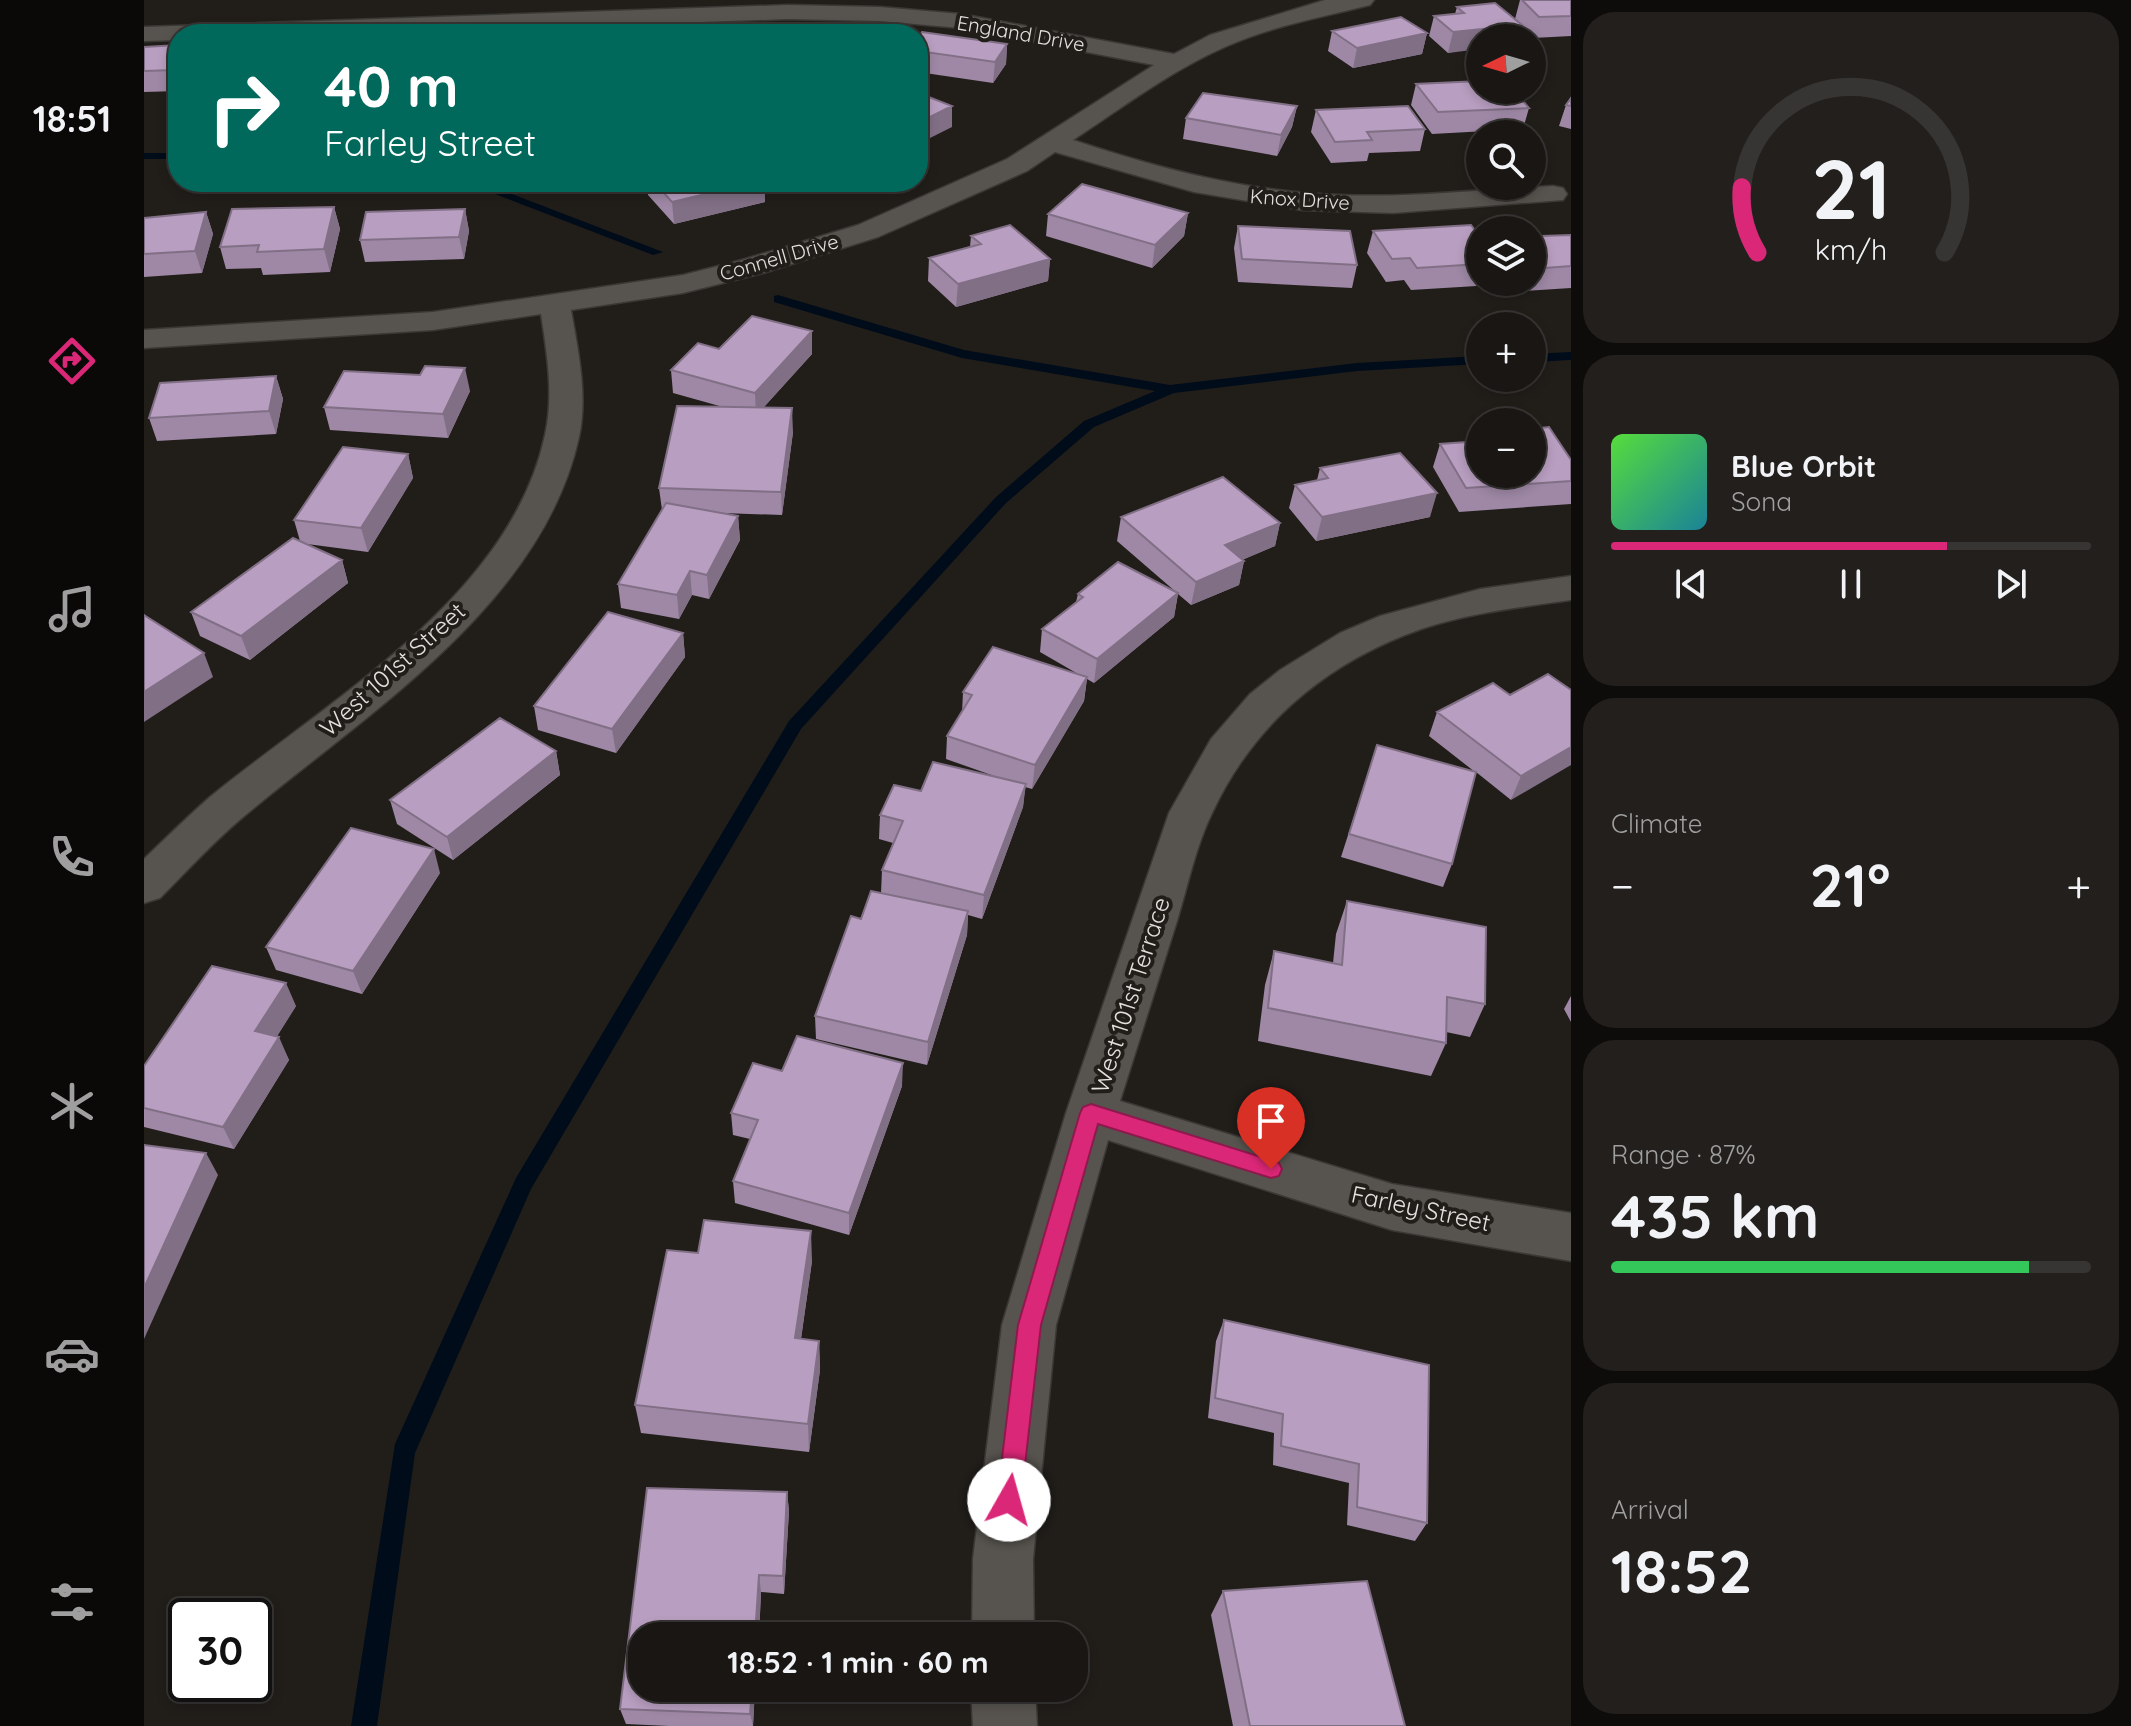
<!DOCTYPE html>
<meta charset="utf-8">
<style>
:root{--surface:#191614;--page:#221f1d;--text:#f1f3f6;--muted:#9f9fa0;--line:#373534;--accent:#db2777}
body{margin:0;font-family:Quicksand,sans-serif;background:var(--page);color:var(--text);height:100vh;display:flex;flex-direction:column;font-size:30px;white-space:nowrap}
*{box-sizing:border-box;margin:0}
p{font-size:26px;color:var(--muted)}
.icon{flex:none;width:44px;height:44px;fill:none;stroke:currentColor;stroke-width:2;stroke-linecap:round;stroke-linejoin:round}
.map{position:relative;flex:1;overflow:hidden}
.side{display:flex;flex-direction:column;gap:12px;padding:12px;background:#0e0c0b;width:560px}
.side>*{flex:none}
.hud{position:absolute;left:24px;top:24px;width:760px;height:168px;border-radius:32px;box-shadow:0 4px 12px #0003,0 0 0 2px var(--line);background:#00695c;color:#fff;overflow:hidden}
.needle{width:52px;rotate:265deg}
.fabs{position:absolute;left:1322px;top:24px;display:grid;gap:16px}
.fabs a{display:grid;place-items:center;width:80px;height:80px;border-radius:50%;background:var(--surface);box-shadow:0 4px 12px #0003,0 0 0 2px var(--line);font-size:40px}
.speed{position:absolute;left:24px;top:1598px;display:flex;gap:16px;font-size:40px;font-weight:700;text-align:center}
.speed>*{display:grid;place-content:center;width:104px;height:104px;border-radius:50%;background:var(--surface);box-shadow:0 4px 12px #0003,0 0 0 2px var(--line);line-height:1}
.speed .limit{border:4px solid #111;border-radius:12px;background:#fff;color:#111}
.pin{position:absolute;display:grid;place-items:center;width:68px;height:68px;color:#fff;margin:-82px -34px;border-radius:50% 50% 50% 0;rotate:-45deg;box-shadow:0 0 8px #0007}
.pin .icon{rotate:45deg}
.me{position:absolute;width:88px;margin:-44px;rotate:7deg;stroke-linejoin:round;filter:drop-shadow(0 0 6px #0008)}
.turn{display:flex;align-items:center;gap:28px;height:168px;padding:0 24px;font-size:36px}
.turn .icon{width:104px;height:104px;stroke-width:2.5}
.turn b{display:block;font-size:56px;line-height:68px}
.big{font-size:60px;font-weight:800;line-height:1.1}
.side .widget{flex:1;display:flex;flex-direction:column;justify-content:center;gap:12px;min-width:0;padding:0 28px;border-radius:32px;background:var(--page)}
.side .dial{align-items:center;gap:0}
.dial svg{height:208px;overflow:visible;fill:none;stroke:var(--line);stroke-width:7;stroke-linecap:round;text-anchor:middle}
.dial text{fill:var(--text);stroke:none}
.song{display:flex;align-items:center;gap:24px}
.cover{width:96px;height:96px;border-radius:12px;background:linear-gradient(135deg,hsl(110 70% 55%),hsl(190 70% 35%))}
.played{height:8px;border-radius:4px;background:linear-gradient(90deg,var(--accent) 70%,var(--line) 70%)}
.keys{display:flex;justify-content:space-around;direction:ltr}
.heat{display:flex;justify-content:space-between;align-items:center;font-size:44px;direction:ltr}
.charge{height:12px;border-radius:6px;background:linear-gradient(90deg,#34c759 87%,var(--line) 0)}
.trip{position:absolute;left:484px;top:1622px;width:460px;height:80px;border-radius:32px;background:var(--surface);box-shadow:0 4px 12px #0003,0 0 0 2px var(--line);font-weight:800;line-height:80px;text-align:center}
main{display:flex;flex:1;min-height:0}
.tab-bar{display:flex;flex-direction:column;width:144px;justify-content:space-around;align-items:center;background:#0a0908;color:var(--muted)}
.tab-bar .icon{width:56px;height:56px}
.tab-bar .active{color:var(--accent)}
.tab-bar b{font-size:36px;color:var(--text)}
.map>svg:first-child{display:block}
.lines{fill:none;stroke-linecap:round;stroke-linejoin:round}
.stream{fill:#000c1a;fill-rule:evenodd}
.minor-casing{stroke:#3a3835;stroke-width:3}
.minor{fill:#57544f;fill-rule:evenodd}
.wall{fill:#9e88a5}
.shaded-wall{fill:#816f86}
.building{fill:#b89ec0;stroke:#816f86;stroke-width:2}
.route{fill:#db2777;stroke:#8e194d;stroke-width:2}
.labels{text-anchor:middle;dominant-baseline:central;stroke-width:8;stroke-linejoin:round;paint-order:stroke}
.far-street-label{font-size:20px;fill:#e3e1de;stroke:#211e1a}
.street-label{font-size:24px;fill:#e3e1de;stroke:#211e1a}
</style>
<main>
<nav class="tab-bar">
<b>18:51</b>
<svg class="icon active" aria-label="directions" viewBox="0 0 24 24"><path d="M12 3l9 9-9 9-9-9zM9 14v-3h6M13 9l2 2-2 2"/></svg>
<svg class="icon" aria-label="music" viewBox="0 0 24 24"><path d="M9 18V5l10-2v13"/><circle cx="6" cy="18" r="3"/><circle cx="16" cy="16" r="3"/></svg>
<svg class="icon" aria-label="phone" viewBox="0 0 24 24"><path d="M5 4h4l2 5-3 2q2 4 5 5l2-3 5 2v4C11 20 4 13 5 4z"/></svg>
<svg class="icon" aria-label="climate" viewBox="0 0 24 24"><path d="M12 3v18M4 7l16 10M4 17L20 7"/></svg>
<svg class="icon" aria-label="car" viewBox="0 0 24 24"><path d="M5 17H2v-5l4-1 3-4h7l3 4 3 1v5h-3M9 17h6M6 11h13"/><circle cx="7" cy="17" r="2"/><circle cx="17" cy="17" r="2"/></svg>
<svg class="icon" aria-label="filters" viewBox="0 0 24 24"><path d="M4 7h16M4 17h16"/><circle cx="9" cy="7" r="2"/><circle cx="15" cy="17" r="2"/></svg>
</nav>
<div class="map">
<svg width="1427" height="1726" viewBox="0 0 1427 1726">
<rect width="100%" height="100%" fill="#211e1a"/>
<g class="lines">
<!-- stream -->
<path class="stream" d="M0,153H34V159H0Z
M320,182H337L519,252L509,255Z
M634,295L820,350L1026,385L1213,363L1336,356V364L1213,371L1030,393L950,427L862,503L657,729L387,1189L271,1453L233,1726H207L251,1444L372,1178L645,721L852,497L940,421L1011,391L818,358L630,302V296Z
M1427,352V360L1388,362V354Z"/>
<defs>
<path id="minor" d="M1181,0H1230L1226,5C1179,17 1128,26 1083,46C1028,70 979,107 929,140C1016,169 1104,192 1196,195C1267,198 1338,189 1409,186L1419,188L1423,194L1419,200L1249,213L1158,210L1050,192L911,152L883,171L734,237L619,273L539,293L427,310C434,350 444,396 435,437C398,605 222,714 99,817C69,842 43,871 16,898L0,903V859C22,838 43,817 66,797C185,700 367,596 401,435C410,396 403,353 397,314L289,330L0,348V330L289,312L539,275L598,260L714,225L863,159L1010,65L817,28L736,21L644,19L213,34H34V40L0,41V27L644,5L736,7L817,14L1030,54L1066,35Z
M1427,576V600C1371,608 1314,614 1261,635C1175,669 1108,728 1069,811C1052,845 1044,885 1033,921C1014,981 995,1041 976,1101L1248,1184L1427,1213V1261L1248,1230L964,1140L912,1325L889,1559L890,1636H828L829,1559L858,1325L922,1113L1025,813L1067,739L1106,694L1136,670L1196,633L1236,616L1336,589Z
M827,1688H891L893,1726H829Z"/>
</defs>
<!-- minor casing -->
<use href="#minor" class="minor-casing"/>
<!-- minor -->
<use href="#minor" class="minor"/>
</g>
<!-- wall -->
<path class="wall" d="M1376,0H1427V36L1389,38L1378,26L1374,38L1304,53L1285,36L1290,16L1311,14L1313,7L1371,19Z
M1188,31L1283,33L1278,54L1209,68L1184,51Z
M774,38L863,44L862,64L849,83L774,72Z
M34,45V91L0,92V47Z
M1272,84L1385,108L1379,129L1288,134L1267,105Z
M1427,98V129L1415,126L1422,105Z
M1153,106L1148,127L1133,156L1039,139L1042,118Z
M1172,110L1281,129L1276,151L1225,153L1223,161L1187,163L1167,132Z
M503,182H620L621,202L530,224L504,195Z
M627,182H672L644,193Z
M190,207L196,229L186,272L119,275L117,268L82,269L76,247Z
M321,209L325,231L320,259L221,262L216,240Z
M62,212L69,234L58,273L0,277V218Z
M1044,213L1040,236L1008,268L902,236L904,214Z
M1094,226L1213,265L1208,288L1094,282L1090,248Z
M1229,231L1336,237V282H1349V285L1267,290L1260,280L1242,282L1223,253Z
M1388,232L1397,236L1427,235V288L1379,291L1372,282H1388Z
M827,236L906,259L904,281L812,307L784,281L785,258L826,247Z
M668,331V354L619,408L649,432L638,515L577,513L594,516L596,540L565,599L548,595L535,619L477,608L474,584L518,510L515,488L579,407L529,393L527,370L575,349Z
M132,376L139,399L132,434L13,441L5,418Z
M326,391L304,438L186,430L180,407Z
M1335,432L1336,474L1427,460V504L1315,512L1289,467L1296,444L1332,441Z
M264,454L269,478L224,552L163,544L198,560L204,583L106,660L56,636L47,612L156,541L150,520Z
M1176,468L1286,517L1172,541L1145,508L1151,485L1173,480Z
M977,517L1136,523L1131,546L1098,560L1100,561L1095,585L1047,605L1034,594L1030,617L950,683L943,679L940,701L888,789L881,787L879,807L838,919L824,915L823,935L783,1065L672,1039L671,1016L717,919L737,893L738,870L749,843L735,839L736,815L777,791L853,777L802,759L803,736L818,713L819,692L934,674L896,652L898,629L932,602L934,594L1032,592L973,541Z
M539,633L541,657L472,753L394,730L390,706Z
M1427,690L1367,800L1332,772L1308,864L1299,887L1197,857L1233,745L1331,772L1285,736L1293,712L1366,695Z
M412,751L416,775L309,860L253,824L246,800Z
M296,873L218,994L132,970L122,947Z
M1203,901L1341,1004L1326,1037L1302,1032V1043L1287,1076L1114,1041L1121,985L1130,951L1189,963L1192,934Z
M1427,996V1022L1420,1009Z
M152,1006L133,1036L145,1060L90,1149L0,1127V1066Z
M638,1071L758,1086L705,1235L591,1203L589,1181L606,1139L589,1135L587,1113Z
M554,1253L668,1261L657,1339L675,1341L676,1370L665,1452L497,1433L491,1405Z
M1080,1320L1283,1523L1271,1541L1203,1525L1205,1483L1129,1465L1130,1433L1064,1418L1072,1341Z
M503,1488L643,1492L645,1511L640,1594L617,1592L615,1636H498V1688H611L609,1726H525L482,1724L476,1709Z
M1079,1591L1261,1726H1089L1067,1615Z"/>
<!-- shaded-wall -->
<path class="shaded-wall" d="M1378,25L1374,38H1336V49L1304,53L1309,32Z
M1283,33L1278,54L1209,68L1213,48Z
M863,44L862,64L849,83L851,62Z
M808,106V127L774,144V123Z
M1153,106L1148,127L1133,156L1137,135Z
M612,182H620L621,202L530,224L528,202Z
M643,182H672L644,193Z
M190,207L196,229L186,272L180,249Z
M321,209L325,231L320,259L315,237Z
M62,212L69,234L58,273L51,251Z
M1044,213L1040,236L1008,268L1011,245Z
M906,259L904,281L812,307L814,284Z
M668,331V354L612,416L611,393Z
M321,368L326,391L304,438L299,414Z
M132,376L139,399L132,434L125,411Z
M648,408L649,432L638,515L637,492Z
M264,454L269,478L224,552L217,528Z
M1293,493L1286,517L1172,541L1178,517Z
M594,516L596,540L565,599L563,575Z
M1136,523L1131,546L1076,569L1081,545Z
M198,560L204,583L106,660L97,636Z
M1100,561L1095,585L1047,605L1052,582Z
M546,571L548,595L535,619L533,595Z
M1034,593L1030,617L950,683L953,659Z
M539,633L541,657L472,753L468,729Z
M60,653L69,677L0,722V692Z
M943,677L940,701L888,789L891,765Z
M1427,747V765L1367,800L1377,776Z
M412,751L416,775L309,860L303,837Z
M882,784L879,807L838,919L840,895Z
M290,849L296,873L218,994L209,971Z
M824,911L823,935L783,1065L784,1042Z
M142,983L152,1006L122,1054L111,1031Z
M135,1037L145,1060L90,1149L79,1127Z
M759,1063L758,1086L705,1235V1213Z
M62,1153L74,1175L0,1339V1288Z
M667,1231L668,1261L653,1367L651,1338Z
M675,1341L676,1370L665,1452L664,1424Z
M643,1492L645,1511L640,1594L639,1576Z
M615,1575L617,1592L615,1636H611Z
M608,1688H611L609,1726L606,1714Z"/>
<!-- building -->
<path class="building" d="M1378,0H1427V16L1395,17Z
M1351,3L1378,25L1309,32L1290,16L1320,13L1313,7Z
M1257,17L1283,33L1213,48L1188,31Z
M624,25L625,34H551L584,32V26Z
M655,26L744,28V34H654Z
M482,29V34H437V30Z
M778,32L863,44L851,62L774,51V38Z
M34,45V64L32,70L0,71V47Z
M1336,81V90H1370L1385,108L1294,112L1272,84Z
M1059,93L1153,106L1137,135L1042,118Z
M777,94L808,106L774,123V95Z
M1427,98V106L1422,105Z
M1264,106L1281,129L1223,132L1228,140L1191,142L1172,110Z
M510,182H612L528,202Z
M938,184L1044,213L1011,245L904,214Z
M190,207L180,249L113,252L115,245L76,247L88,209Z
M321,209L315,237L216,240L222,212Z
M62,212L51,251L0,254V218Z
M866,225L906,259L814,284L785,258L837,244L827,236Z
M1327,225L1336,237V264L1273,268L1266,258L1248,259L1229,231Z
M1094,226L1206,231L1213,265L1098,259Z
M1388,232H1393L1397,236L1427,235V266L1388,269Z
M608,316L668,331L611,393L527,370L554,343L575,349Z
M281,366L321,368L299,414L180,407L200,371L276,375Z
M132,376L125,411L5,418L16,383Z
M533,406L648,408L637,492L515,488Z
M1405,427L1427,460V481L1322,488L1296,444L1336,441V474H1388V429Z
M199,447L264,454L217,528L150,520Z
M1256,453L1293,493L1178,517L1151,485L1184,478L1176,468Z
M1079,477L1136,523L1081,545L1100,561L1052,582L977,517Z
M522,503L594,516L563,575L546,571L533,595L474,584Z
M149,538L198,560L97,636L47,612Z
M974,562L1034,593L953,659L898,629L939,597L934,594Z
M464,612L539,633L468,729L390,706Z
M0,615L60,653L0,692Z
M849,647L943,677L891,765L803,736L828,695L819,692Z
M1404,674L1427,690V747L1377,776L1293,712L1349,683L1366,695Z
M356,718L412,751L303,837L246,800Z
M1233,745L1332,772L1308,864L1205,834Z
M789,762L882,784L840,895L738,870L759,821L736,815L750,785L777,791Z
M207,828L290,849L209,971L122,947Z
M727,891L824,911L784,1042L671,1016L707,916L717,919Z
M1203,901L1342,927L1341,1004L1303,997L1302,1043L1124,1008L1130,951L1198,965Z
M68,966L142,983L111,1031L135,1037L79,1127L0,1108V1066Z
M653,1036L759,1063L705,1213L589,1181L614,1120L587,1113L609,1063L638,1071Z
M0,1145L62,1153L0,1288Z
M560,1220L667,1231L651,1338L675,1341L664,1424L491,1405L523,1250L554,1253Z
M1080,1320L1285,1365L1283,1523L1213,1507L1215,1464L1137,1446L1139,1414L1071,1398Z
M503,1488L643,1492L639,1576L615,1575L611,1636H498V1688H608L606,1714L476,1709Z
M1223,1581L1261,1726H1106L1079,1591Z"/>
<!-- route -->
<path class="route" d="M947,1104L1127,1160L1135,1163L1138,1169L1135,1176L1127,1178L954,1124L897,1325L877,1500L874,1509L865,1513L857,1509L853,1500L874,1325L936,1113L939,1107Z"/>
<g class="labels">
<!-- far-street labels -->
<g class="far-street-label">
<text transform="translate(877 33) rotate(10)">England Drive</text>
<text transform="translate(1156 199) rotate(4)">Knox Drive</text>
<text transform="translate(635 257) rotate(-16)">Connell Drive</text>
</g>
<!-- street labels -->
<g class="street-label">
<text transform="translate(248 669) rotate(-42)">West 101st Street</text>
<text transform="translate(986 995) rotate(-72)">West 101st Terrace</text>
<text transform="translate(1277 1208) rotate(12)">Farley Street</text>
</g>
</g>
</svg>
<div class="fabs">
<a><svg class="needle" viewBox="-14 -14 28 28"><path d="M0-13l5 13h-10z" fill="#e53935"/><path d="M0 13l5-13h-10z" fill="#9f9fa0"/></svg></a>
<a><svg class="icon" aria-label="search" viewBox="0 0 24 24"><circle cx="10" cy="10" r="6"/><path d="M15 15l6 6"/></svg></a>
<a><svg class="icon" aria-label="layers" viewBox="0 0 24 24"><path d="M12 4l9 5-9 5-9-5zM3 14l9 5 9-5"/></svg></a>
<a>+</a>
<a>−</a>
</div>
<div class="speed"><div class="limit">30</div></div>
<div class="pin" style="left:1127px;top:1169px;background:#d93025"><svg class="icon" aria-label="arrive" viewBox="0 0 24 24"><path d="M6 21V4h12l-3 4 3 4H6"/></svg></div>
<svg class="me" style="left:865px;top:1500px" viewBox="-20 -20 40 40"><circle r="19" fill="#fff"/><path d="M0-13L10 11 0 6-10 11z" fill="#db2777"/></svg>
<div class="trip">18:52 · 1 min · 60 m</div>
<div class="hud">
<div class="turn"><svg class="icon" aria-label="right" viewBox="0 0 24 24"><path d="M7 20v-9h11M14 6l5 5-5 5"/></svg><div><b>40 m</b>Farley Street</div></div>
</div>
</div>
<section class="side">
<div class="widget dial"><svg viewBox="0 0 100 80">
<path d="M14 69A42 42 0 1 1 86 69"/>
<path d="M14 69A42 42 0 0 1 8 44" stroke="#db2777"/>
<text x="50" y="56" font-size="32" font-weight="700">21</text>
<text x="50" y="72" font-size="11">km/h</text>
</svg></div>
<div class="widget">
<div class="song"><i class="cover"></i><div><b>Blue Orbit</b><p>Sona</p></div></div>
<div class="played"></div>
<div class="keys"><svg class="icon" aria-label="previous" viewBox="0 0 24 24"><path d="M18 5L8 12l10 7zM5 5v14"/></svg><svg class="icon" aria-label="pause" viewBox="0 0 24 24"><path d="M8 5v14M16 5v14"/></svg><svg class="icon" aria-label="next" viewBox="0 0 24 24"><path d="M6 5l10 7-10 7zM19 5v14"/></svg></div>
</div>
<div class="widget"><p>Climate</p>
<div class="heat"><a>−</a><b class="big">21°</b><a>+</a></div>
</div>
<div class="widget"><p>Range · 87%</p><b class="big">435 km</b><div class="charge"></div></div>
<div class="widget"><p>Arrival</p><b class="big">18:52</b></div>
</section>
</main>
